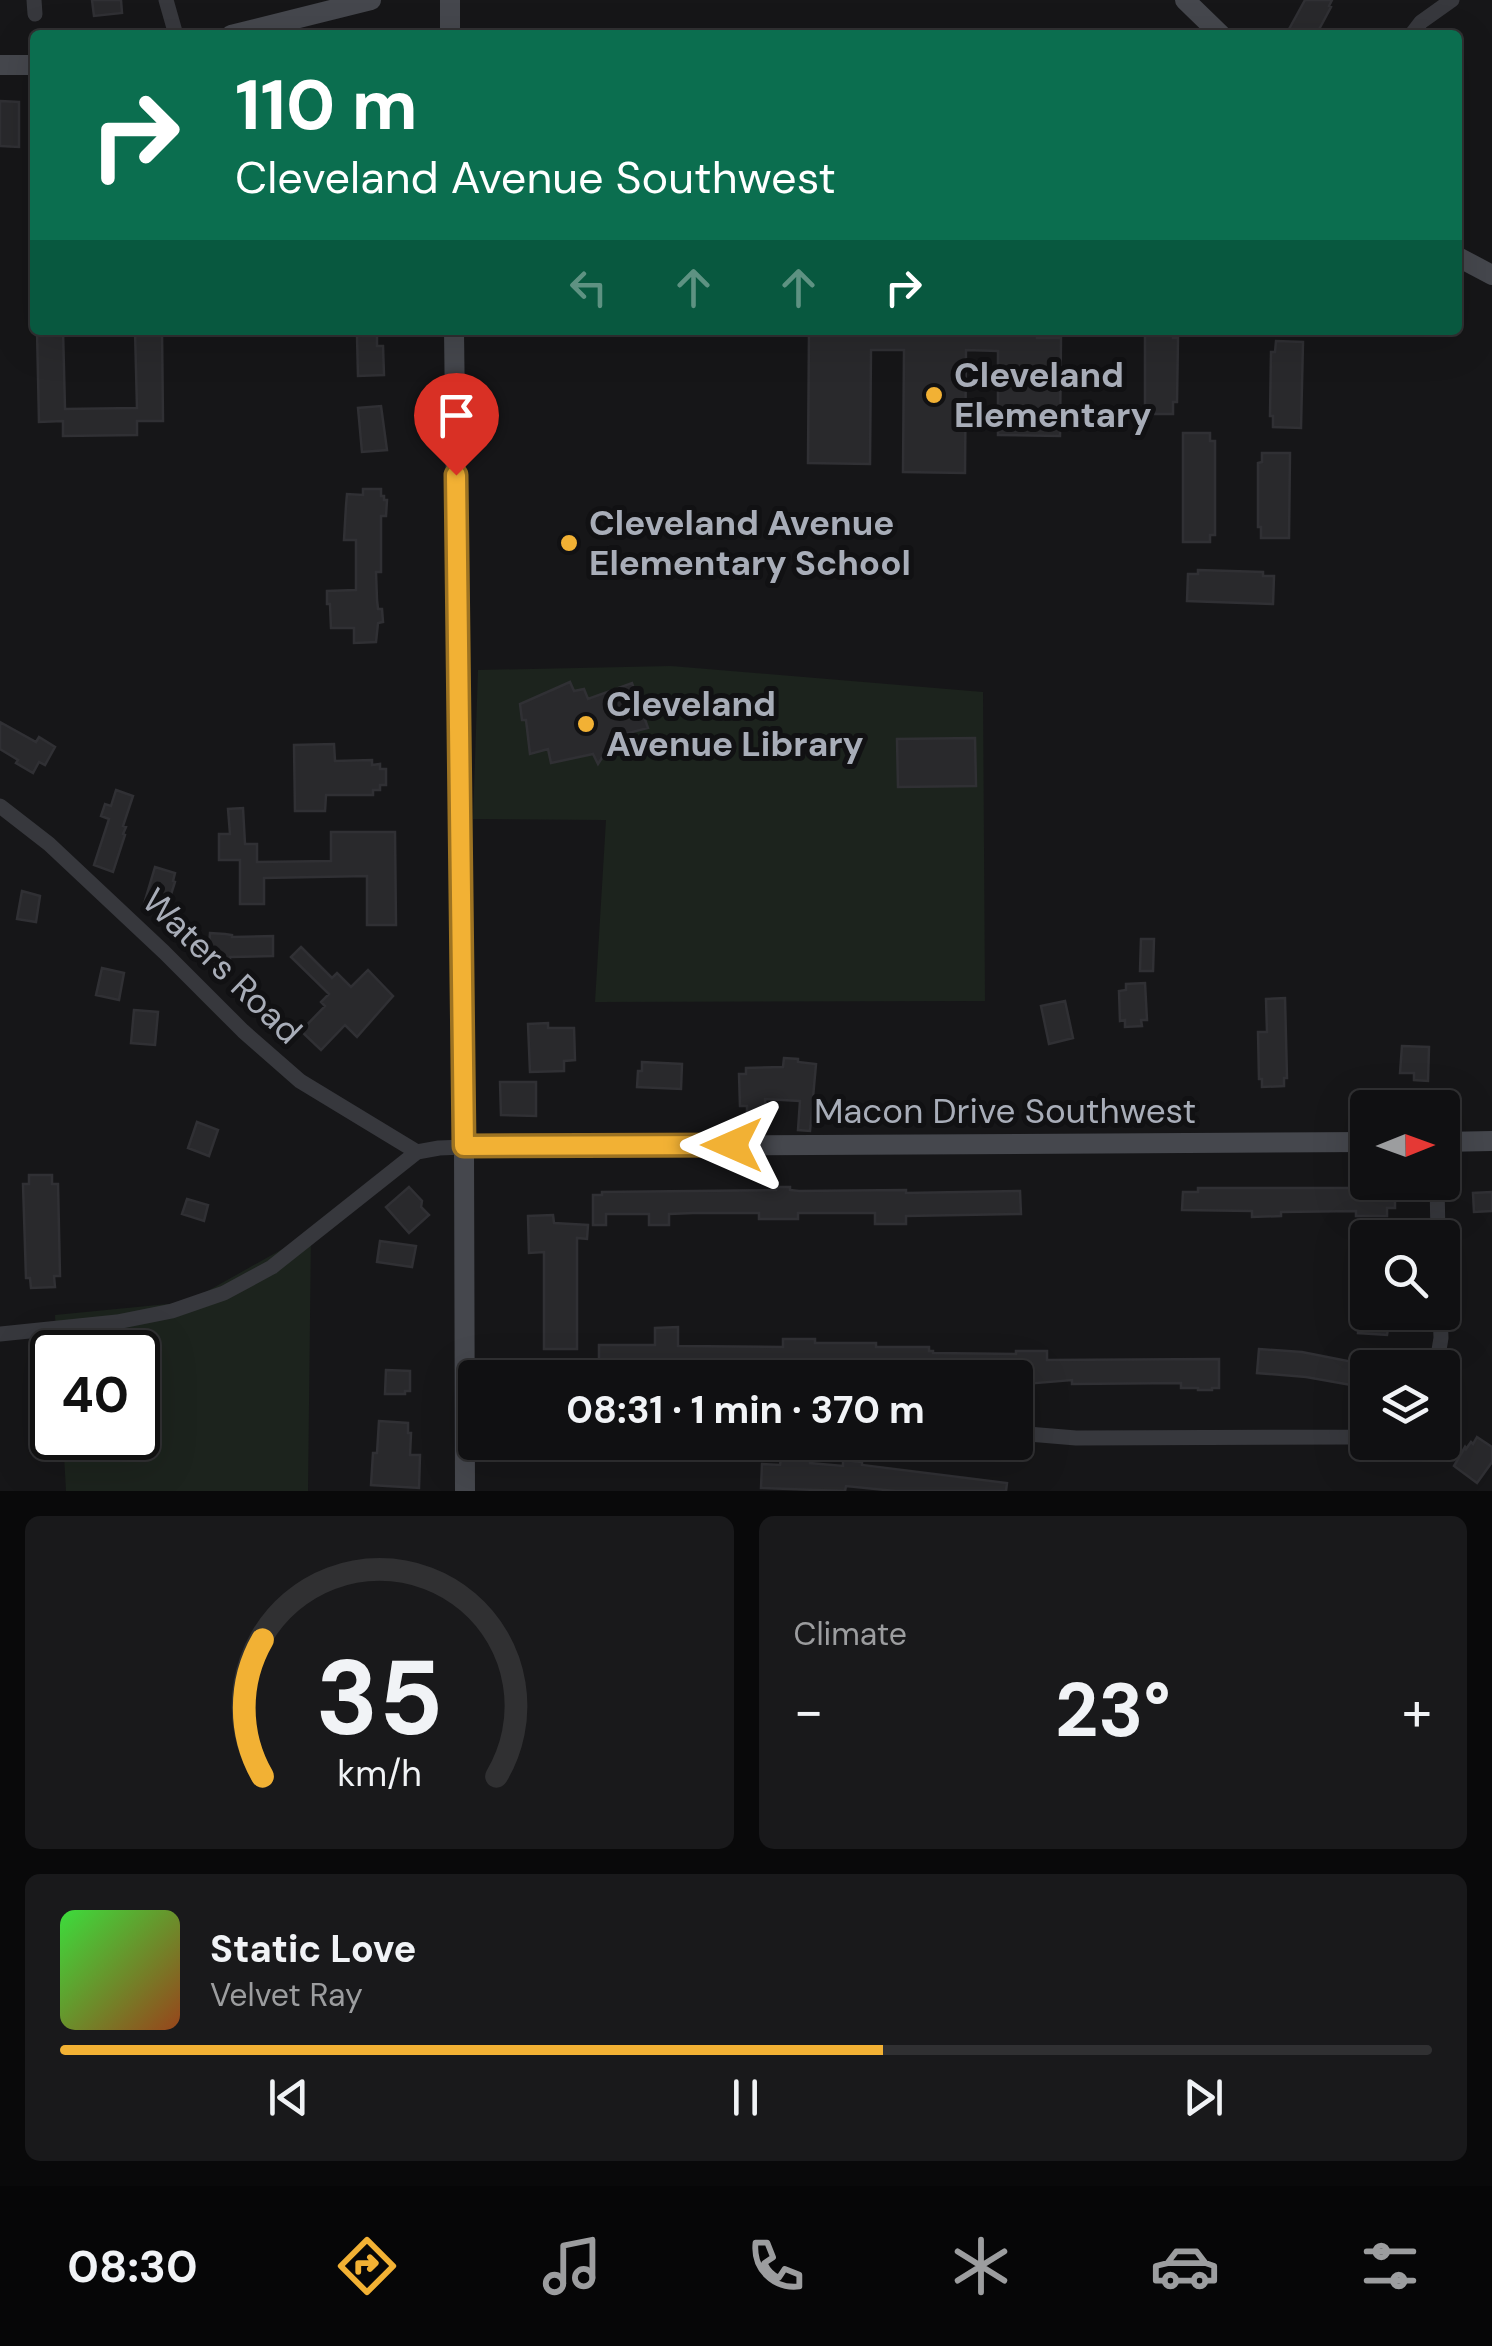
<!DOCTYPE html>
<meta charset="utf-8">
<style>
:root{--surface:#101012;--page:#19191b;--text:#f1f3f6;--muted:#9c9d9f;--line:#303032;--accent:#f2b134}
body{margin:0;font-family:"DM Sans",sans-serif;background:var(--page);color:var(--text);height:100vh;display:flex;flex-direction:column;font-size:38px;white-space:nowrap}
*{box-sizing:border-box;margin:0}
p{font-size:32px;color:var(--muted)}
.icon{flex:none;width:55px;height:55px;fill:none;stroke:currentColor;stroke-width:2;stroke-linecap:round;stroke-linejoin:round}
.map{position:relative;height:1491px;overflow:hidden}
.side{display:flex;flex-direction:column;gap:25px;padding:25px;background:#09090a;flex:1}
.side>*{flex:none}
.banner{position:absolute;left:30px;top:30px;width:1432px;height:305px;border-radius:10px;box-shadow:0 10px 40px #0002,0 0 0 2px var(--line);background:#0b6e4f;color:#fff;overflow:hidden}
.needle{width:65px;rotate:89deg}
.fabs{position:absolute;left:1350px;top:1090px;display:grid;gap:20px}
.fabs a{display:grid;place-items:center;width:110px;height:110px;border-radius:10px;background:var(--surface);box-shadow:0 10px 40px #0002,0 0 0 2px var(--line);font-size:50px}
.speed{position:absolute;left:30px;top:1330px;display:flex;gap:20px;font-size:50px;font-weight:700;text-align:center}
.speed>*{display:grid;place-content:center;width:130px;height:130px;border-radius:50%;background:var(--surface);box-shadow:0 10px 40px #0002,0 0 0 2px var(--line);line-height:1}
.speed .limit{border:5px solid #111;border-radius:15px;background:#fff;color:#111}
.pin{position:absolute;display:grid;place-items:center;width:85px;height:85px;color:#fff;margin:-102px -42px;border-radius:50% 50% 50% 0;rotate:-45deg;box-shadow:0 0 10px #0007}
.pin .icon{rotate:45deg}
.me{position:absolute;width:110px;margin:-55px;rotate:270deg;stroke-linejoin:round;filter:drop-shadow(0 0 8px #0008)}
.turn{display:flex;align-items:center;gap:35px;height:210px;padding:0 40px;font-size:45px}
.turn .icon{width:130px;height:130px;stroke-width:2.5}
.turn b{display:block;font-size:70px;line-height:85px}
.lanes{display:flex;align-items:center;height:95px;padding:0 40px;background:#0003;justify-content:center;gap:50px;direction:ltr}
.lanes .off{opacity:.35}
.big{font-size:75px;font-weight:700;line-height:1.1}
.side .widget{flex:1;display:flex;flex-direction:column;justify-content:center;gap:15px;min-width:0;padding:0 35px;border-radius:15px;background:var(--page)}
.side .dial{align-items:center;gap:0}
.dial svg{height:260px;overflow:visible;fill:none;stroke:var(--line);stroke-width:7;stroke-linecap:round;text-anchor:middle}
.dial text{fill:var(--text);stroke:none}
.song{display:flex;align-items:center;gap:30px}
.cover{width:120px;height:120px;border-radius:15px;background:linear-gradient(135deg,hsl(120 70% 55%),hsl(20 70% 35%))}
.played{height:10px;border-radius:5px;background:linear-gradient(90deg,var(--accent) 60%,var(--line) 60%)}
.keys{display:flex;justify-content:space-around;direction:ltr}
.heat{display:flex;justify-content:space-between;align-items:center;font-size:55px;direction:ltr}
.side .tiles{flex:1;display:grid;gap:25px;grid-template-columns:1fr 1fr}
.widget:last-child{grid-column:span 2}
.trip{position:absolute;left:458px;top:1360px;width:575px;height:100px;border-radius:10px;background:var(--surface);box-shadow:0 10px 40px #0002,0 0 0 2px var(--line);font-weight:700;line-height:100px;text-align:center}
.dock{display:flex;height:160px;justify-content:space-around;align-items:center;background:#060607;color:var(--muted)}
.dock .icon{width:70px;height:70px}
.dock .active{color:var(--accent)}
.dock b{font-size:45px;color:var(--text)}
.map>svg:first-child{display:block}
.green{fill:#1c231d}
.building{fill:#29292c;stroke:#303034;stroke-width:2.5}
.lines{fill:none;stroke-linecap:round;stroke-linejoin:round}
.street{stroke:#37383d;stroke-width:15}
.secondary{stroke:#45474d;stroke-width:20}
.route-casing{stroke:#9d7322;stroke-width:25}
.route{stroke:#f2b134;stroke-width:18}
.poi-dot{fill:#f2b134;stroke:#111113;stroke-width:4}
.labels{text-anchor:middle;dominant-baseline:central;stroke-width:10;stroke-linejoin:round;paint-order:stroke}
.poi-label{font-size:35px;font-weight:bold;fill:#a8adb8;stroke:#111113;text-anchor:start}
.street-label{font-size:35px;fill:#a8adb8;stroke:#111113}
</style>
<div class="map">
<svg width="1492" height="1491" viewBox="0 0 1492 1491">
<rect width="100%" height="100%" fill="#161618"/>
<!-- green -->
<path class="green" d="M671,666L983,692L985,1001L595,1002L606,820L473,819L478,670Z
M311,1233L308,1491H66L63,1438H138V1352H57L55,1315L188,1302Z"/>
<!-- building -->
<path class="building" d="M92,0H121L122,13L94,16Z
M1305,0H1332L1329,6L1331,7L1316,35H1295L1288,31Z
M0,101L19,102V147L0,146Z
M37,330H63L65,409L137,408L135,330H162L163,421H137V435L63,436V421L39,422Z
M809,330H1037V338H1061L1060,436L998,435V351L966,350L965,473L903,472L904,350H871L870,464L808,463Z
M1145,330H1173V338H1178L1177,402H1173V414H1145Z
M377,335V346H383L384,375L358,376L357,336Z
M1276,341L1303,342L1301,428L1273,427V416H1270L1271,352H1275Z
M381,406L387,450L362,452L358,408Z
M1183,433H1210V441H1215V535H1210V542H1183Z
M1262,453H1290L1289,538H1261V527H1258V463L1262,462Z
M363,489H381V496H384V500H387L386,516H381V572H376L377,600L378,609H382L383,622L378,623L376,642L354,643V628H331L330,604H327V591L356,590V540H344L346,506L347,494L363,495Z
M1198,570L1263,572V576H1274L1273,604L1187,601L1188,574H1198Z
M570,682L574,691L584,689L588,699L632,683L648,728L609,738L607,750L598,764L593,754L551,763L548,749L530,754L526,720H522L520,704Z
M0,722L36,742L39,737L55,747L45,765L39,762L33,773L16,763L18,760L0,749Z
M975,738L976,786L898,787L897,739Z
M334,744L335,761L372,760V765L380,764V769H386V785H380V790H373V795H326L325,811H295L294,745Z
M116,790L133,796L123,826L126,827L123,834L125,835L113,872L94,865L109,819L101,816L105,804L111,806Z
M243,808L245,844H257V862L331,861V832H395L396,925H367V876L264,878V904H240V860H219V834H230L228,809Z
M155,867L175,873L173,881L175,882L168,904H144Z
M22,891L40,896L36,922L17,919Z
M210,933L225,934L232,935V937L273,936V956L230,957V959H226V964L208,963Z
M1141,939H1154L1153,971H1140Z
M301,947L332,978L337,973L351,987L368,970L393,996L357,1037L345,1025L321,1050L301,1031L325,1006L321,1002L329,994L291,957Z
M102,968L124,973L119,1000L96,995Z
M1145,983L1147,1020H1141L1142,1026L1125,1027V1020L1120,1021L1119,991L1126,990V984Z
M1285,998L1287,1078H1284V1086L1262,1087V1079H1259L1258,1032H1267L1266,999Z
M1065,1001L1073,1038L1049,1044L1041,1006Z
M134,1010L158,1012L155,1045L131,1043Z
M548,1023V1028H574L575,1060L564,1061V1071L530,1072L528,1024Z
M1402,1046L1429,1047L1428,1081L1414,1080V1073H1400Z
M784,1058L798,1059V1062L816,1064L810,1131L798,1130L800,1101L765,1099L766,1113H747V1106H740L739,1074H746V1068L783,1067Z
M642,1062L682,1064L681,1089L637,1087L638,1071H642Z
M500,1082H536V1116L501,1115Z
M197,1122L218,1130L209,1156L188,1148Z
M29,1175H52V1184H58L60,1276H54L55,1287L31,1288L30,1278H26L23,1184H29Z
M409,1187L422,1201L421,1207L429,1215L409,1233L386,1207Z
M776,1187H790V1190L799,1191L906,1190V1193L1020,1191L1021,1214L906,1216V1224H875V1213H798V1219H759V1213H693L669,1214V1225H649V1214H606V1225H593V1195H602V1192L776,1190Z
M1198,1188H1395V1208H1387V1216H1356V1211L1281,1212V1216L1252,1217V1211L1182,1210L1183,1192H1198Z
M1492,1192V1211L1474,1212L1473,1193Z
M187,1199L208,1205L204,1221L182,1214Z
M553,1215L554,1223L588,1225L587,1239L577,1238V1349H544V1252L529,1253L528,1216Z
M380,1241L416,1246L412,1267L377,1262Z
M1360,1312L1392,1313L1391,1329H1388L1387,1335L1358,1333Z
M678,1327V1346L783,1347V1339H815V1343H876V1347H929V1351H933V1353L1016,1354V1351H1047V1360L1219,1359V1388H1212V1390H1198V1388H1181V1383L1072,1384V1380L1025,1384V1380H1015V1378H956V1374H947V1372L896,1371V1368L599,1369V1345H655V1328Z
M1259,1349L1302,1352L1368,1365V1388L1306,1377L1257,1373Z
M386,1370L410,1371V1391H405V1394H385Z
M379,1421L408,1423V1433H411L410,1455H420L419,1488L371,1485L373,1453H377Z
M1477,1437L1492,1447V1462L1477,1483L1454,1466L1465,1447L1466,1449L1471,1442L1473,1444Z
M781,1458L810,1459V1463L843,1466V1460L862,1462V1465L1007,1483L1006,1491H895L846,1486L845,1491L761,1488L762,1464L780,1465Z"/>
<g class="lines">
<!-- street -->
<path class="street" d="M34,0L35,14
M166,0L176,35
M1411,35L1421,22L1452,0
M0,806L49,844L164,952L243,1031L300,1081L417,1152
M1437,1182L1438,1238
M0,1334L117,1322L172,1311L224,1293L272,1267L417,1152L439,1148L464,1147
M1436,1368L1441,1338L1440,1312
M1015,1433L1076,1438L1351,1437L1368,1434"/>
<!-- secondary -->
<path class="secondary" d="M1185,0L1221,35
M231,35L371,0
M450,35V0
M0,65H35
M1458,257L1492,275
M454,330L464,1147L465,1491
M1442,1142L1492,1141
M464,1147L1368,1142"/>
</g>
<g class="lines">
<defs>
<path id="route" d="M456,475L464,1146L732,1145"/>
</defs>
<!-- route casing -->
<use href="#route" class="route-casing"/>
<!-- route -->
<use href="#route" class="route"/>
</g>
<!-- markers -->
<g class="poi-dot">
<circle cx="934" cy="395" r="10"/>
<circle cx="569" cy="543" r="10"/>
<circle cx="586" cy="724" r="10"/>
</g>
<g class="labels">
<!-- poi labels -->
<g class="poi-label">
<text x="954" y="375">Cleveland<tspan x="954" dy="40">Elementary</tspan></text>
<text x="589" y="523">Cleveland Avenue<tspan x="589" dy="40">Elementary School</tspan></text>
<text x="606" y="704">Cleveland<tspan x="606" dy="40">Avenue Library</tspan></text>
</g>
<!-- street labels -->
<g class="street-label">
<text transform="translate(222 966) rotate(44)">Waters Road</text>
<text x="1005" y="1111">Macon Drive Southwest</text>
</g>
</g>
</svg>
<div class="fabs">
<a><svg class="needle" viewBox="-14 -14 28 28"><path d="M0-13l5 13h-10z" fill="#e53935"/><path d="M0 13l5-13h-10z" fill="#9c9d9f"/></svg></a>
<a><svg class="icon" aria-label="search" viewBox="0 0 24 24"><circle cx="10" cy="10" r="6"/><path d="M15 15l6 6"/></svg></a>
<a><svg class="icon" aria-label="layers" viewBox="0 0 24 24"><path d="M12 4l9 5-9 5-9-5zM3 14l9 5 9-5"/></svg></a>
</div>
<div class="speed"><div class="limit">40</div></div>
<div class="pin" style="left:456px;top:475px;background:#d93025"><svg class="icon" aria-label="arrive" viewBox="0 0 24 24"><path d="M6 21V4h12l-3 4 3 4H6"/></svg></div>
<svg class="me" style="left:732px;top:1145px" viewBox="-20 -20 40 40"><path d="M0-17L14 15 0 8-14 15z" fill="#f2b134" stroke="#fff" stroke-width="4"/></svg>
<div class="trip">08:31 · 1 min · 370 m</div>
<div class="banner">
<div class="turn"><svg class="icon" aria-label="right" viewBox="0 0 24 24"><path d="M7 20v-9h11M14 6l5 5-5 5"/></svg><div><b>110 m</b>Cleveland Avenue Southwest</div></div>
<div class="lanes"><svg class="icon off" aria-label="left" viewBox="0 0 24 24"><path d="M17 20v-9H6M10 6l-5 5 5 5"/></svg><svg class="icon off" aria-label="ahead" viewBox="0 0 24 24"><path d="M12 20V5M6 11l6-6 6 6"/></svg><svg class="icon off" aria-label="ahead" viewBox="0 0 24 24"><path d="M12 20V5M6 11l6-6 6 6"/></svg><svg class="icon" aria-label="right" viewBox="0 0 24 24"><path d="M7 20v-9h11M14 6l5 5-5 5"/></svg></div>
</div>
</div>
<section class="side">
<div class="tiles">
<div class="widget dial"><svg viewBox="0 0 100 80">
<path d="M14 69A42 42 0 1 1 86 69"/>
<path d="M14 69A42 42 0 0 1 14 27" stroke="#f2b134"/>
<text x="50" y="56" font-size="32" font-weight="700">35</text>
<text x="50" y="72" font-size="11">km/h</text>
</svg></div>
<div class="widget"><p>Climate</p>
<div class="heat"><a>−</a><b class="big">23°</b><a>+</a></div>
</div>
<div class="widget">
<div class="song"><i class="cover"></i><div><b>Static Love</b><p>Velvet Ray</p></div></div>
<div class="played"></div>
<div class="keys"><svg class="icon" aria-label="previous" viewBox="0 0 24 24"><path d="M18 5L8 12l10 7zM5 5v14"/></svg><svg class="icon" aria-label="pause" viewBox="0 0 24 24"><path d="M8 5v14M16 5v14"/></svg><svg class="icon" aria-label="next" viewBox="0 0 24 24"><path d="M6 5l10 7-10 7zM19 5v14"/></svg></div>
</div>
</div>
</section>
<nav class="dock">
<b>08:30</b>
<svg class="icon active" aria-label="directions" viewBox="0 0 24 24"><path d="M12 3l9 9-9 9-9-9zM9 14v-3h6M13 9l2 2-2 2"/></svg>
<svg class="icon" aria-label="music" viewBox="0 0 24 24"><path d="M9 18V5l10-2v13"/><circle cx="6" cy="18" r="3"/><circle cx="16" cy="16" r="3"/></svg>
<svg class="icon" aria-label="phone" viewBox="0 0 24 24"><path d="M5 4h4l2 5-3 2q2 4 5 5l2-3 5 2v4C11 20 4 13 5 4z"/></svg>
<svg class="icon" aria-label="climate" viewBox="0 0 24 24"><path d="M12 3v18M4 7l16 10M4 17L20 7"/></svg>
<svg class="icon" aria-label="car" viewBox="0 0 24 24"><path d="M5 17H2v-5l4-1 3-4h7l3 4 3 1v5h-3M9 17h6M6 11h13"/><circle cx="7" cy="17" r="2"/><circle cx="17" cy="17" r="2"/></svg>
<svg class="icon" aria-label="filters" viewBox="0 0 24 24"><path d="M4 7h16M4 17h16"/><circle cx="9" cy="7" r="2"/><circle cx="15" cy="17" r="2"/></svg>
</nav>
